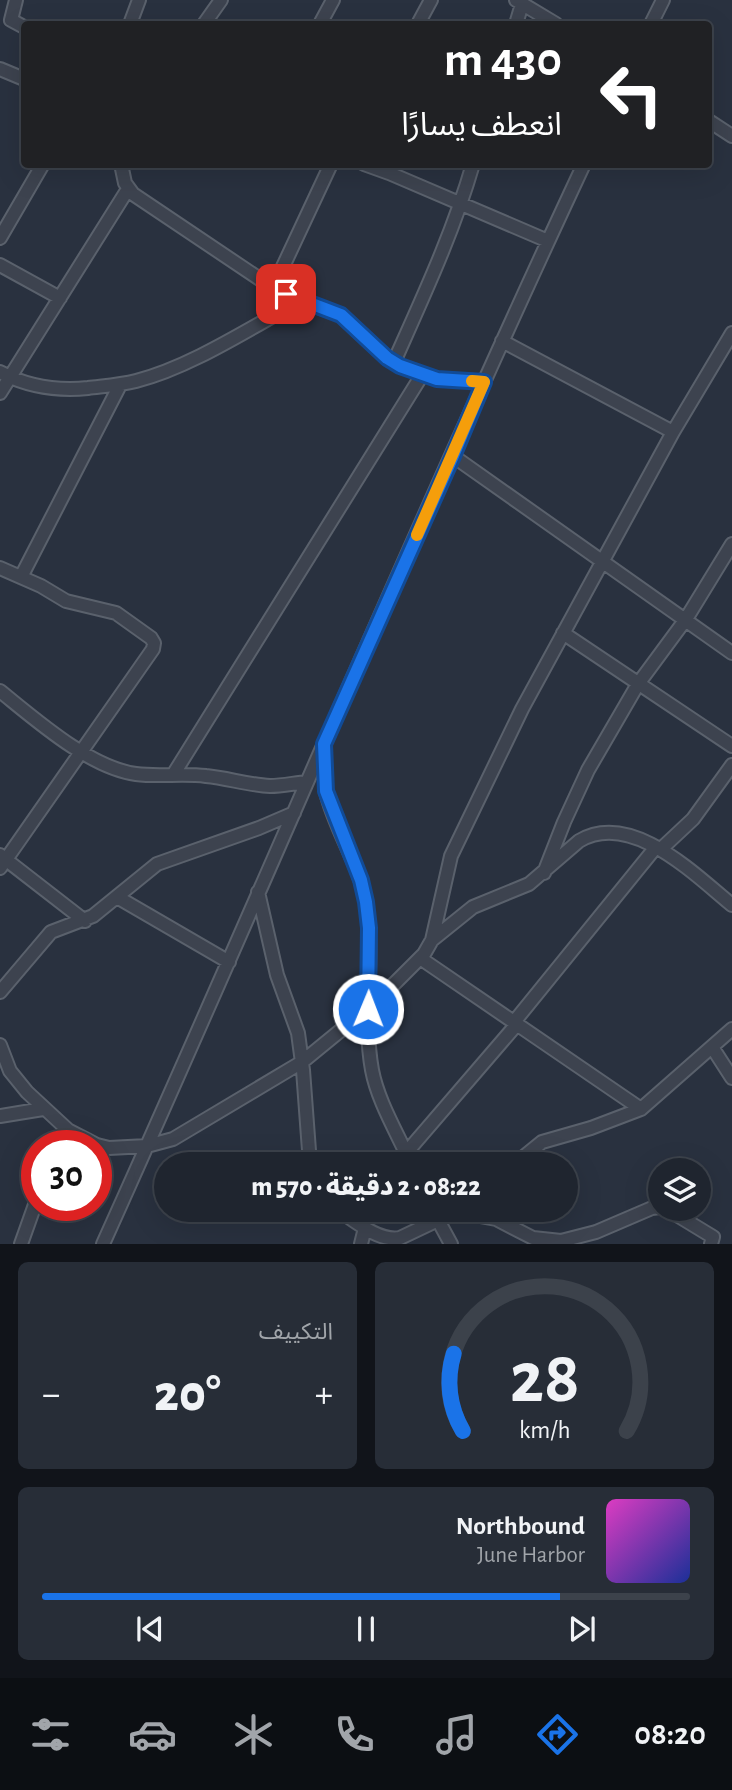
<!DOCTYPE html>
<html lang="ar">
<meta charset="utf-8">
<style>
:root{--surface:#1f252f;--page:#272d37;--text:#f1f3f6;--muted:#a1a5aa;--line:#3c424b;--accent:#1a73e8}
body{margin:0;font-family:"Alegreya Sans","Noto Sans Arabic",sans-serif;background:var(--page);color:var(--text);direction:rtl;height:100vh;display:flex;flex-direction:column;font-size:26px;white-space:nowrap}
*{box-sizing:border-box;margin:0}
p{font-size:23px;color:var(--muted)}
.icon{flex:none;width:38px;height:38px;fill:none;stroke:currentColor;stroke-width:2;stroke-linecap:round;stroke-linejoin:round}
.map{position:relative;height:1244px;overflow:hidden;direction:ltr}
.drawer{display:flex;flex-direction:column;gap:18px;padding:18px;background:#11141a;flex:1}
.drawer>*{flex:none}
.top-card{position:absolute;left:21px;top:21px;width:691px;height:147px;border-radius:7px;box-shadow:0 7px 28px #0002,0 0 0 2px var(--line);direction:rtl;background:#202124;color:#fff;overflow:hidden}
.controls{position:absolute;left:648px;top:1158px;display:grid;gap:14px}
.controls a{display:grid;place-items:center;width:63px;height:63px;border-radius:50%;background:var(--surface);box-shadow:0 7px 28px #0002,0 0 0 2px var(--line);font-size:35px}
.speed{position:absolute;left:21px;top:1130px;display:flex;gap:14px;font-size:35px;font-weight:700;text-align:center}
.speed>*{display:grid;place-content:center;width:91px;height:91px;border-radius:50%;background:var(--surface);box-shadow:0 7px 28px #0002,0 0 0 2px var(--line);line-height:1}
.speed .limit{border:10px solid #d22;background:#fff;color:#111}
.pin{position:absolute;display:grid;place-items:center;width:60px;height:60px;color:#fff;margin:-30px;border-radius:14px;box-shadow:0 4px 10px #0006}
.me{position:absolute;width:77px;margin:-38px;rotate:1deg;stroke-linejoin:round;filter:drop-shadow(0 0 5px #0008)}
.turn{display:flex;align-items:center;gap:24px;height:147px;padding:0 35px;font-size:32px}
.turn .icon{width:91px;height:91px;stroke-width:2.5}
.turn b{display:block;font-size:49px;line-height:60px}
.big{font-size:52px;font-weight:800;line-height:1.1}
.drawer .widget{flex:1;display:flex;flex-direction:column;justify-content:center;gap:10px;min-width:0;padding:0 24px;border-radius:10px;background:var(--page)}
.drawer .dial{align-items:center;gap:0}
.dial svg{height:182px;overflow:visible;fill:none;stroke:var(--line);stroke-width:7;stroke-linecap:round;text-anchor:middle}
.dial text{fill:var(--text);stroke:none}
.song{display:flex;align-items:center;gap:21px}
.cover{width:84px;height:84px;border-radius:10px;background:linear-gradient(135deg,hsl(310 70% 55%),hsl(230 70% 35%))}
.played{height:7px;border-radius:4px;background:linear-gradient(90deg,var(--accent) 80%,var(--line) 80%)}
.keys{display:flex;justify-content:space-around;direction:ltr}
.heat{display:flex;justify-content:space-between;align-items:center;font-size:38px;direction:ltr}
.drawer .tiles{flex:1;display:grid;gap:18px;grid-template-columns:1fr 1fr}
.widget:last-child{grid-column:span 2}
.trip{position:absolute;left:154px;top:1152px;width:424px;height:70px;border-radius:35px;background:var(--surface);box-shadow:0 7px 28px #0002,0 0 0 2px var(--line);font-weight:800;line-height:70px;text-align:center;direction:rtl}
.tab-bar{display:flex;height:112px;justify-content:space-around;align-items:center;background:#0c0f13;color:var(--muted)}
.tab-bar .icon{width:49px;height:49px}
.tab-bar .active{color:var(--accent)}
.tab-bar b{font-size:32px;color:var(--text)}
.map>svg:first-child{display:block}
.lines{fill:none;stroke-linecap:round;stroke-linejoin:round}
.minor-casing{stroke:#5a616c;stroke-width:16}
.minor{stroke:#3d434f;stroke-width:12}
.route-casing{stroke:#114b97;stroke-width:18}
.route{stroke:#1a73e8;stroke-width:12}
.slow{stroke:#f59e0b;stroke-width:12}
</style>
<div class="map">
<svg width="732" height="1244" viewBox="0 0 732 1244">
<rect width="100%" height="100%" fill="#29313f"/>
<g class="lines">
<defs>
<path id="minor" d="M16,0L11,20L24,27
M516,0L556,24
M130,24L139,0
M204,24L221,0
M320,24L333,0
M418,24L431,0
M516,24L522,4
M651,24L663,0
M0,69L24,79
M709,121L732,136
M121,164L125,183L133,194L273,288L300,301L341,315L387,358L400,366L437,379L484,382
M364,164L389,173L548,241
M0,238L43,164
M0,265L60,298
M273,288L331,164
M502,341L673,432
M394,362C423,297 453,233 473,164
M0,372C28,387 57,391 88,388C104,386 120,385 136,381C191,367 250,328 300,301
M0,393L128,189
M453,456L732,653
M0,568L41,586L66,601L116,613L151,638L154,643L153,649L0,868
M21,577L120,385
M563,633L732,746
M0,691C36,720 90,768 136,774C159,777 183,773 206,776C227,778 249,785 270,786C282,786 295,783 307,782
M324,749C325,763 324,778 326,792C335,831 360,864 366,903C375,958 362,1015 372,1070C378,1102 398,1134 411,1164
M173,775L422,375
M661,849L693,819L732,765
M0,855L85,921
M544,873L564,822L588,770L638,684L686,619L732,544
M258,892L277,975L298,1033L303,1070L310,1164
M117,897L229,962
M432,940L473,907L529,884L579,841C631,810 694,874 732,905
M420,958L641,1109
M0,992L51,932L93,916L157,864L259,828L294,813
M514,1022L656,847
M0,1045L10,1071L27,1092L68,1130L97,1145L109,1148L147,1146L173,1139L302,1062L379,999L424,954L432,940L451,856L522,709L673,432L732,333
M712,1047L732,1078
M0,1116L43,1109
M406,1153L517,1024
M515,1164L542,1142L591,1128L641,1109L732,1029
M337,1209C355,1221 379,1242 400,1238L461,1209
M432,1209L451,1244
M667,1209L713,1237L711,1244
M458,1212L496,1219L533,1238L561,1241L596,1232L652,1208L660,1207
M21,1244L37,1199
M103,1244C265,885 417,521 584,164
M361,1244L365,1228"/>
</defs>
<!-- minor casing -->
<use href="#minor" class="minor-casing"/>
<!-- minor -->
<use href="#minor" class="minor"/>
</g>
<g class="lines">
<defs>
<path id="route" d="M286,294L341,315L387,358L400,366L437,379L484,382L453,456L324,744L326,791L361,880L366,902L369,928L368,1009"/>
</defs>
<!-- route casing -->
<use href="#route" class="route-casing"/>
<!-- route -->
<use href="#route" class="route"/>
<!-- slow -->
<path class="slow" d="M417,535L484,382L472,381"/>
</g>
</svg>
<div class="controls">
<a><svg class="icon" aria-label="layers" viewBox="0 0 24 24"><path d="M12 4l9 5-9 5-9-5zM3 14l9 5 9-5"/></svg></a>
</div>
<div class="speed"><div class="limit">30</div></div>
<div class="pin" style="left:286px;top:294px;background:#d93025"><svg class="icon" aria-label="arrive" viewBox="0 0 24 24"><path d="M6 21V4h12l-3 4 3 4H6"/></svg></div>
<svg class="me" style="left:368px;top:1009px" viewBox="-20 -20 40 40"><circle r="17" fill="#1a73e8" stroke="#fff" stroke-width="3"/><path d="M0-11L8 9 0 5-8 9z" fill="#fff"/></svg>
<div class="trip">08:22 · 2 دقيقة · 570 m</div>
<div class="top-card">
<div class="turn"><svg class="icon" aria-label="left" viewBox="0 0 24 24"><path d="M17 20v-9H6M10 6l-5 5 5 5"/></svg><div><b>430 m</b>انعطف يسارًا</div></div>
</div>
</div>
<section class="drawer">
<div class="tiles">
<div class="widget dial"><svg viewBox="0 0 100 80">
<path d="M14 69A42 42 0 1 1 86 69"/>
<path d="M14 69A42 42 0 0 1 10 35" stroke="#1a73e8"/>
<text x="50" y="56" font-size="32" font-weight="700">28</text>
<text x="50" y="72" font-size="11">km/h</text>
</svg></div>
<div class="widget"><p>التكييف</p>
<div class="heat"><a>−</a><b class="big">20°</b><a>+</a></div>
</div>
<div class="widget">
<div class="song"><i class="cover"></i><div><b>Northbound</b><p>June Harbor</p></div></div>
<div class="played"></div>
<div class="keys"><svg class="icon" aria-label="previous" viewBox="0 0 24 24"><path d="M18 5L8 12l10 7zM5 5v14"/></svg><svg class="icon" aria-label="pause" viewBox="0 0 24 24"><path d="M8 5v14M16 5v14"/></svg><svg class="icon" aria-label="next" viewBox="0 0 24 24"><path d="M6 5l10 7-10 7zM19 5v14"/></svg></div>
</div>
</div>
</section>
<nav class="tab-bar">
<b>08:20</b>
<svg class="icon active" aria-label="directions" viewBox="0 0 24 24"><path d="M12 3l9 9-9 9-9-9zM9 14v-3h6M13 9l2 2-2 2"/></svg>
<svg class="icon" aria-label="music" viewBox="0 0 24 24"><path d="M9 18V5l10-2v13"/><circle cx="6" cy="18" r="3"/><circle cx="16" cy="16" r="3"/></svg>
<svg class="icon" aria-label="phone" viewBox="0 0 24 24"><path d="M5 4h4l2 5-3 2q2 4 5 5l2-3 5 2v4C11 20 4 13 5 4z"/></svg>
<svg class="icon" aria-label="climate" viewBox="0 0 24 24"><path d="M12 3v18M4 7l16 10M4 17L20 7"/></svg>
<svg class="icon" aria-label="car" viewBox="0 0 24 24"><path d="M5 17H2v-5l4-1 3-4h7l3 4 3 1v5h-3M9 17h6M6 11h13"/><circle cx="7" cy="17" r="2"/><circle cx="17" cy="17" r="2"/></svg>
<svg class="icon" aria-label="filters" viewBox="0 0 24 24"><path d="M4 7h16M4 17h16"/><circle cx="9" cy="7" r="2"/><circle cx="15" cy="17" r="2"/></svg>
</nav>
